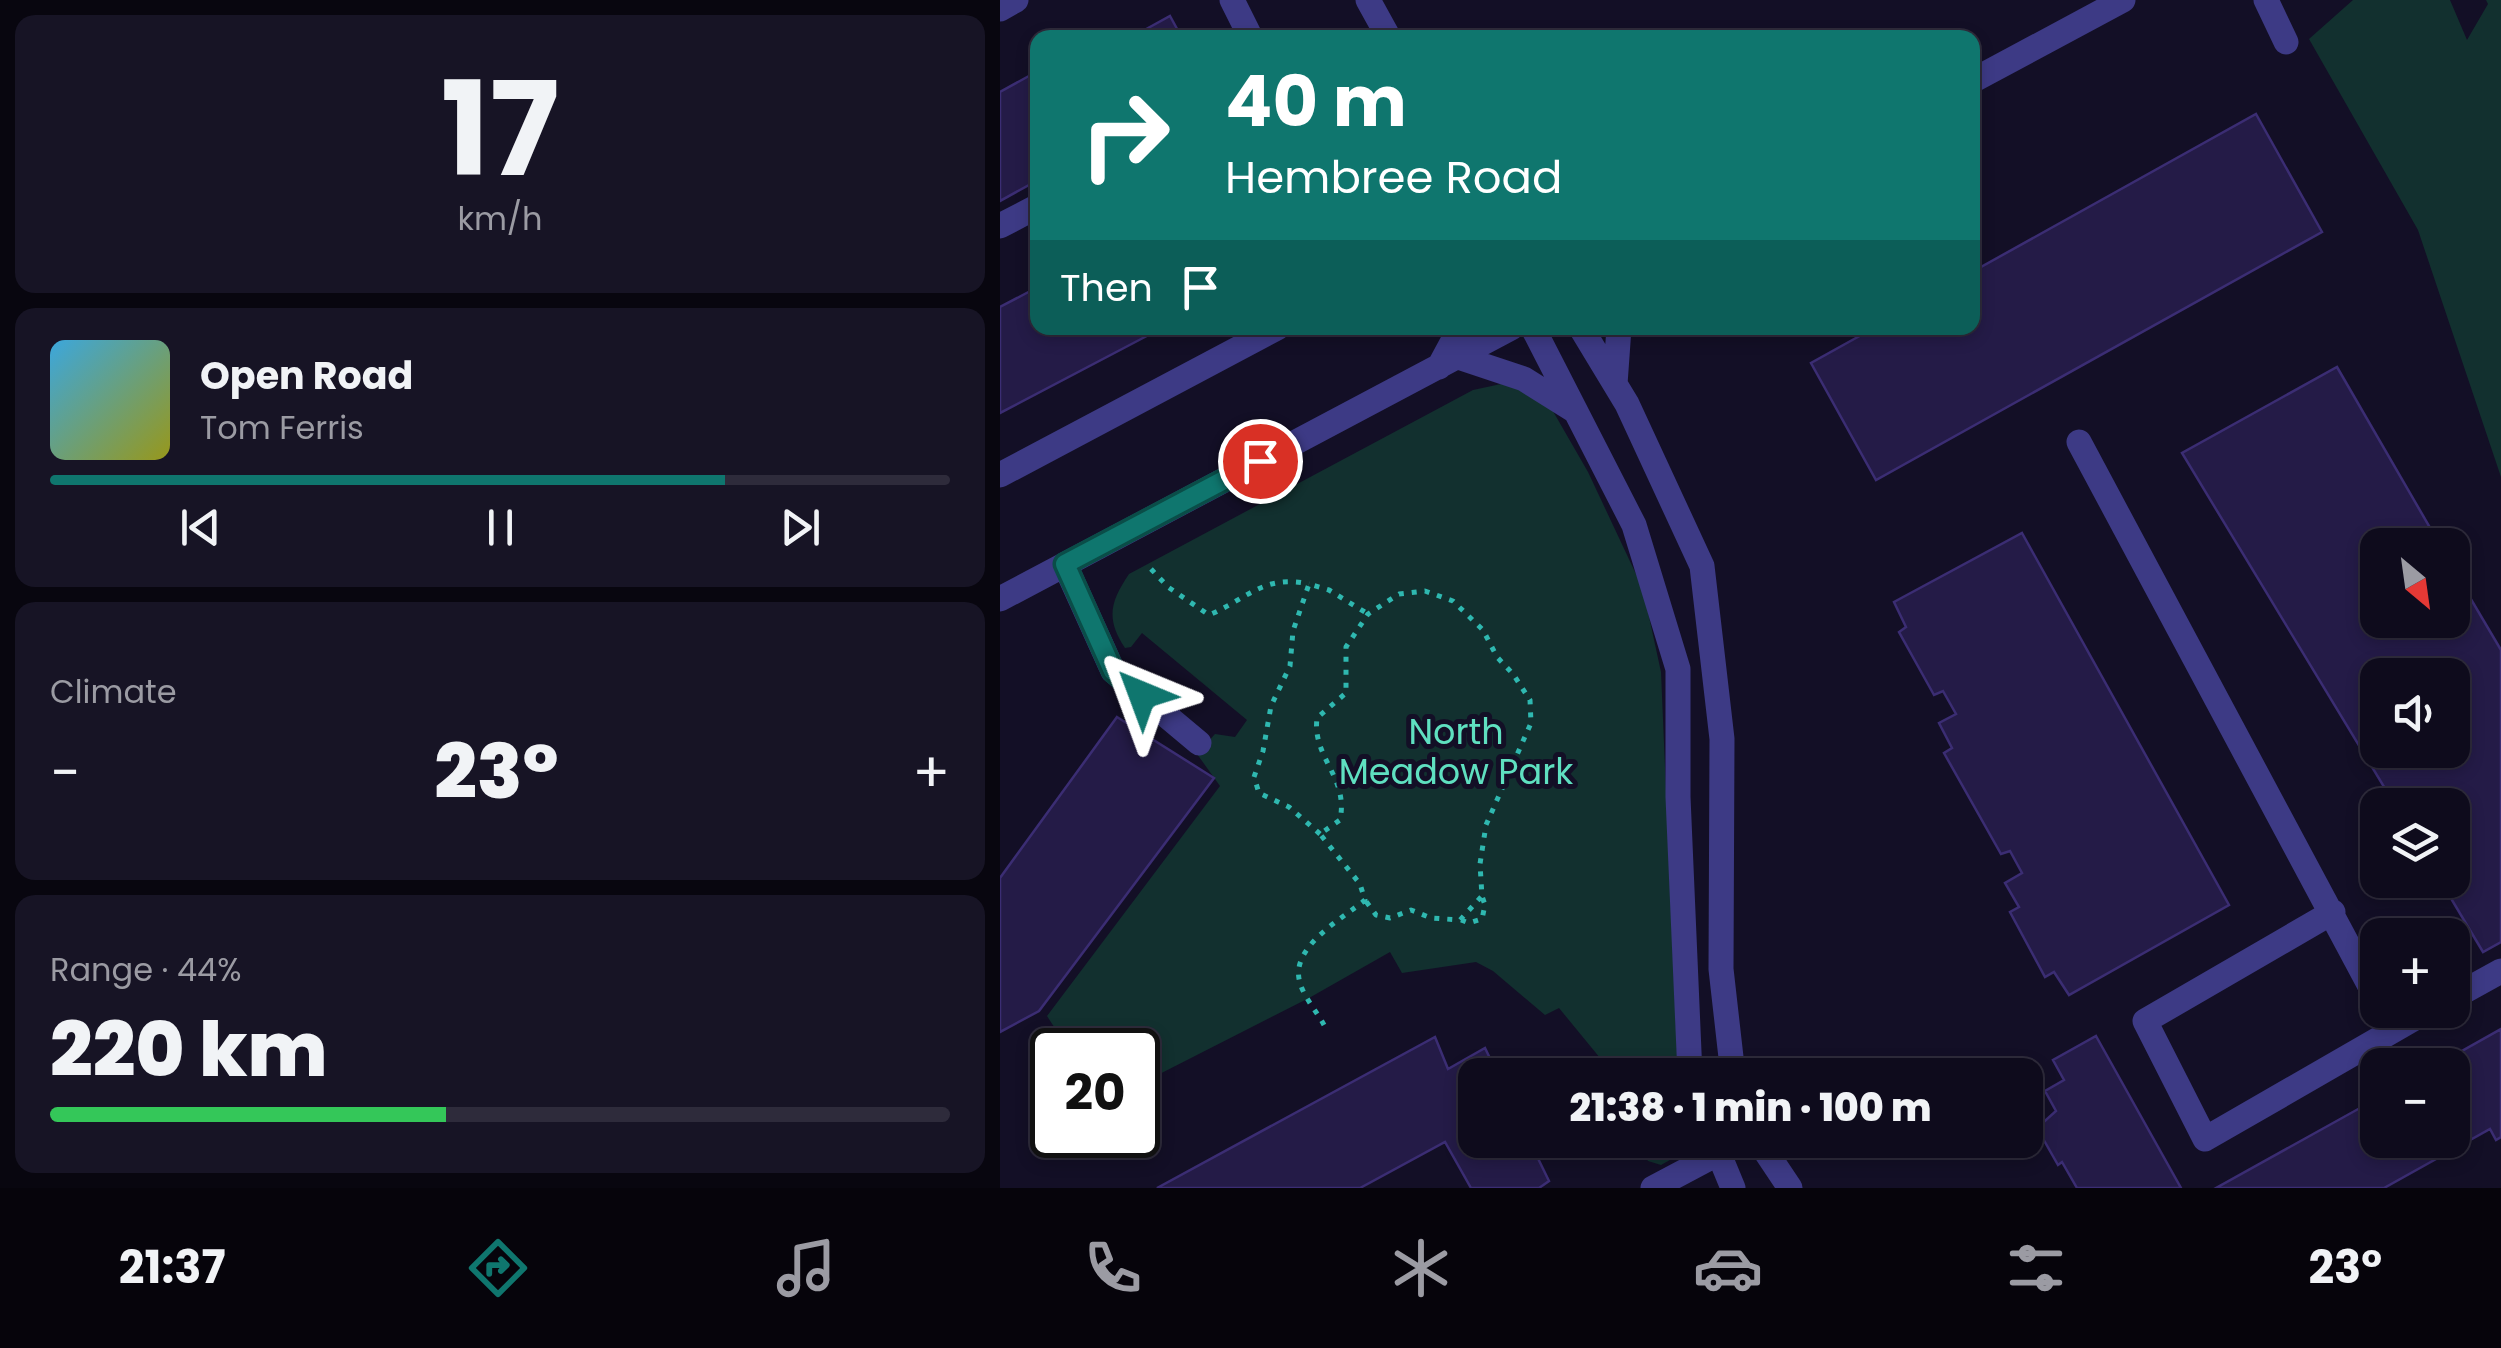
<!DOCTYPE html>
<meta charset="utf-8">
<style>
:root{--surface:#0e0b1c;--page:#171425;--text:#f1f3f6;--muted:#9b9ba3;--line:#2e2b3b;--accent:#0f766e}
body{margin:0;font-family:Poppins,sans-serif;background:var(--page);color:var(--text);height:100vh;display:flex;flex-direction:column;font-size:38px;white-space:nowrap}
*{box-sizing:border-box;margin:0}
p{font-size:32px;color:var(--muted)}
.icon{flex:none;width:55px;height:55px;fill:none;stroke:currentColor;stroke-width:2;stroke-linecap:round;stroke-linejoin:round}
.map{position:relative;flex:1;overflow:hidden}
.side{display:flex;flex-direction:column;gap:15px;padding:15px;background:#08060f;width:1000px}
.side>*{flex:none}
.banner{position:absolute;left:30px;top:30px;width:950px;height:305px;border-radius:20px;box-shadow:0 5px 15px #0003,0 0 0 2px var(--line);background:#0f766e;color:#fff;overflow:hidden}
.needle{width:65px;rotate:151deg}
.fabs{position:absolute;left:1360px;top:528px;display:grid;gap:20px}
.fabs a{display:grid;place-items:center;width:110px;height:110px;border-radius:20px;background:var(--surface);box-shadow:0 5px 15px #0003,0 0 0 2px var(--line);font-size:50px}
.speed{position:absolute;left:30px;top:1028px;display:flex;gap:20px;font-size:50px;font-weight:700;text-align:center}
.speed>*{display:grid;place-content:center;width:130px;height:130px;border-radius:50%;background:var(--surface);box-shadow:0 5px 15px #0003,0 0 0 2px var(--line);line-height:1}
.speed .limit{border:5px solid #111;border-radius:15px;background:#fff;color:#111}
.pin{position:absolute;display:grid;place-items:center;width:85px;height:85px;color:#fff;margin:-42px;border:5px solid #fff;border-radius:50%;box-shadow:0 2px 10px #0007}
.me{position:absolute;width:110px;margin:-55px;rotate:316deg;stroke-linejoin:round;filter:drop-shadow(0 0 8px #0008)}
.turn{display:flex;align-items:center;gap:35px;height:210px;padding:0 30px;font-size:45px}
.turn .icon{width:130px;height:130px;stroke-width:2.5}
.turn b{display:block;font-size:70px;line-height:85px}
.then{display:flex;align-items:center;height:95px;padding:0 30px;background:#0003;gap:20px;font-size:38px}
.big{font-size:75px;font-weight:800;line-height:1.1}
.side .card{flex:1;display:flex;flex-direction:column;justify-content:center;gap:15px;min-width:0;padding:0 35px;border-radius:20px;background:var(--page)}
.side .dial{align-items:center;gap:0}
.dial b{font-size:130px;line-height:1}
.song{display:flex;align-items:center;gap:30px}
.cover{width:120px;height:120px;border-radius:15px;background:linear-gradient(135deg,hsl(200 70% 55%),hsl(60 70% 35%))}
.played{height:10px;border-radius:5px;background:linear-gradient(90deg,var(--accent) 75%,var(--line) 75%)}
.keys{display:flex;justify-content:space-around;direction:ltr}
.heat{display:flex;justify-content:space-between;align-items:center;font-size:55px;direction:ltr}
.charge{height:15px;border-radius:8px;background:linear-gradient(90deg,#34c759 44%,var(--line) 0)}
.trip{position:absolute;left:458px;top:1058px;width:585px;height:100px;border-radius:20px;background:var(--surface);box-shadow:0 5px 15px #0003,0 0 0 2px var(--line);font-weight:800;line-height:100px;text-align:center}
.menu{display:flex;height:160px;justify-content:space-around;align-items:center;background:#06040b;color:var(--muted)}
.menu .icon{width:70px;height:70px}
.menu .on{color:var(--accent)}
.menu b{font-size:45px;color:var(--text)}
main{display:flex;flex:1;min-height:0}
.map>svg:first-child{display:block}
.green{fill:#12302f}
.building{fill:#241b47;stroke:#3b2d73;stroke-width:2.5;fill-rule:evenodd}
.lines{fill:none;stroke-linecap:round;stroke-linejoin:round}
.path{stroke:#2fb8b0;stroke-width:5;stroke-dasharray:5 8;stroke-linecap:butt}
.minor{stroke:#3d3a85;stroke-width:25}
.route-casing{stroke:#0a4d48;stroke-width:25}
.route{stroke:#0f766e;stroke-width:18}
.labels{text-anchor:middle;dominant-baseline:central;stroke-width:10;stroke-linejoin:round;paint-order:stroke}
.park-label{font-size:35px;fill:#5fe0c0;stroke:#130f26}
</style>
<main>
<section class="side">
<div class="card dial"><b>17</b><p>km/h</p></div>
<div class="card">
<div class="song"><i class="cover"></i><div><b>Open Road</b><p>Tom Ferris</p></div></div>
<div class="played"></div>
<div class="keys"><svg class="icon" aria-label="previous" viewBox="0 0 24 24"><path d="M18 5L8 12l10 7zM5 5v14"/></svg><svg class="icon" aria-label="pause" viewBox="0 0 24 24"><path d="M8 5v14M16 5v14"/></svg><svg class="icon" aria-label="next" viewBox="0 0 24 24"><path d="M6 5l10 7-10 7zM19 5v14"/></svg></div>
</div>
<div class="card"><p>Climate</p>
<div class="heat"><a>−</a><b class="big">23°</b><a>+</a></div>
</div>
<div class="card"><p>Range · 44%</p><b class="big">220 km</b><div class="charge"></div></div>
</section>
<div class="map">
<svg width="1501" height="1188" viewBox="0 0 1501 1188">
<rect width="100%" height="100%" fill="#130f26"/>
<!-- green -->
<path class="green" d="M1353,0H1450L1467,40L1488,4L1486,0H1501V477L1418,230L1309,39Z
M501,384L526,388L550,406L588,472L643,589L661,672L678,1075H614L559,1008L545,1015L493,971L476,962L402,973L390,952L309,998L138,1085V1050H69L47,1016L220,786L197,754L215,734L235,737L247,720L142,633L131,647L125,648C105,618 111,601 129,574L473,390Z
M635,1140H691L686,1151L661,1165L648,1161Z"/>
<!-- building -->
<path class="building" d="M170,16L182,38H130Z
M38,71V180L0,201V92Z
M1256,114L1322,232L876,480L811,363L874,328H972V272Z
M38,287V328H162L0,413V307Z
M1337,367L1440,545H1378V620H1452V567L1501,650V942L1483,952L1440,880H1452V805H1395L1182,453ZM1378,675H1452V750H1378Z
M1022,533L1229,905L1069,995L1054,972L1045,977L1010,912L1019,907L1005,883L1022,873L1010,851L1001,854L944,753L952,748L939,723L956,714L943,691L934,695L899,632L906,627L894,602Z
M117,717L214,778L39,1011L0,1032V878Z
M1501,1029V1137L1496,1140L1490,1129L1384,1188H1216L1378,1098V1140H1452V1065H1437Z
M1096,1036L1181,1188H1077L1062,1162L1058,1165L1037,1128L1056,1111L1045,1091L1064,1080L1053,1060Z
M435,1037L448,1069L485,1048L498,1075H475V1140H529L549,1181L539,1188H471L445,1142L360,1188H157Z"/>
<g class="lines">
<!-- path -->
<path class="path" d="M151,569L168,587L209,615C247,599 264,574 309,584
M320,834L289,807L259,793L254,777L263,751L271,706L290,666L293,631L309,584L329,590L368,614
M461,920L469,923L482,919L485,905L482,896
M324,1025C317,1012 304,997 300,983C289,947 342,919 365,900L360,884L320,834L340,820C349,777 312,758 317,718L346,693V647L368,614L399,594L425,591L453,601L483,630L497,657L513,674L530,700L531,723L486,825L480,864L482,896L460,920L431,918L411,910L390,918L376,915L365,900"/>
<!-- minor -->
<path class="minor" d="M232,0L251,38
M368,0L389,38
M1266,0L1286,42
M0,9L16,0
M972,81L1123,0
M0,226L38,206
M533,328L634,525L678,669V797L690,1075
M581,328L627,404L702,566L722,739L721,969L733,1075
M458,357L524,379L575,411
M439,367L460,328
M615,384L619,328
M1079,442L1378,1001
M0,475L277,328
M65,565L113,671L199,743
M0,599L511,328
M1333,912L1145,1021L1205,1139L1429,1010
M1452,998L1501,971
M758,1140L790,1188
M714,1142L733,1188
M653,1188L719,1153"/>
</g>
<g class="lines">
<defs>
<path id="route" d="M142,695L113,671L65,564L260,461"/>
</defs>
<!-- route casing -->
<use href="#route" class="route-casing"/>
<!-- route -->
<use href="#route" class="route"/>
</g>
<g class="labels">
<!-- park labels -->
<g class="park-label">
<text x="456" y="731">North<tspan x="456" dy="40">Meadow Park</tspan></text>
</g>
</g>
</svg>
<div class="fabs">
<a><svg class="needle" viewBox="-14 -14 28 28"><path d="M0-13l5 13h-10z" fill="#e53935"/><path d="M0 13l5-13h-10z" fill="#9b9ba3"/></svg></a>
<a><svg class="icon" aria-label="sound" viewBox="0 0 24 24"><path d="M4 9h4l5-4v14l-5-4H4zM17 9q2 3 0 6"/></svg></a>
<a><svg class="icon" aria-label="layers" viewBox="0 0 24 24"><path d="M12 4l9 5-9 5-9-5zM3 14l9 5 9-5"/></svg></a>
<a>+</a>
<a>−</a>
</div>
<div class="speed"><div class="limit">20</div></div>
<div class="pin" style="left:260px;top:461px;background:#d93025"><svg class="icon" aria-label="arrive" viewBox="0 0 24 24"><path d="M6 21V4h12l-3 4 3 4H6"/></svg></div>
<svg class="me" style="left:142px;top:695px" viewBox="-20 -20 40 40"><path d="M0-17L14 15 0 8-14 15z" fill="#0f766e" stroke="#fff" stroke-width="4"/></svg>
<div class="trip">21:38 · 1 min · 100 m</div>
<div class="banner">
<div class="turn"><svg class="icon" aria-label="right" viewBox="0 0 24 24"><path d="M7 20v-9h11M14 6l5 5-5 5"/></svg><div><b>40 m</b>Hembree Road</div></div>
<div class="then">Then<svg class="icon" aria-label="arrive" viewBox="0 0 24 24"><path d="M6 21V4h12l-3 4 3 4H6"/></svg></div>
</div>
</div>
</main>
<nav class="menu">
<b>21:37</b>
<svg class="icon on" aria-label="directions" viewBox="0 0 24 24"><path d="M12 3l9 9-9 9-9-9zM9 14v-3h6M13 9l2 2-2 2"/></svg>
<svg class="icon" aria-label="music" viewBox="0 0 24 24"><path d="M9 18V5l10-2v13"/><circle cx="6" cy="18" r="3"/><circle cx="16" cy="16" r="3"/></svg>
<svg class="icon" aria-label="phone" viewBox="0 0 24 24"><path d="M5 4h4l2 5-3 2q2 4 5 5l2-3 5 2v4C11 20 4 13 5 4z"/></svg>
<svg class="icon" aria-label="climate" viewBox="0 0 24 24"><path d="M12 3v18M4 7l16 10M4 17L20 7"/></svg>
<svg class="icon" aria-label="car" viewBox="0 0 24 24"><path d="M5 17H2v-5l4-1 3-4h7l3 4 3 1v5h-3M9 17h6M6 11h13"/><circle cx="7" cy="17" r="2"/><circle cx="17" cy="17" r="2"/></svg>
<svg class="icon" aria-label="filters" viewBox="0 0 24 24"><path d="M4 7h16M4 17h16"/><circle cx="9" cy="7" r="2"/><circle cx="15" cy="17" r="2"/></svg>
<b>23°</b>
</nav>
